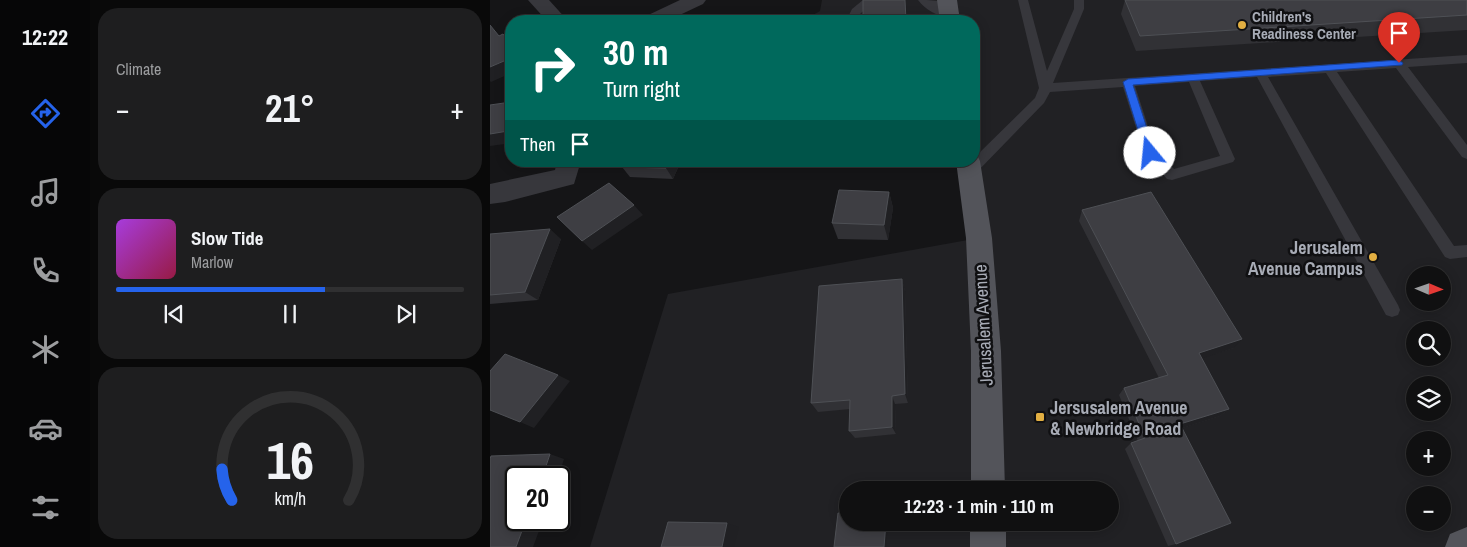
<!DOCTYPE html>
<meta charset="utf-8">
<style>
:root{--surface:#101011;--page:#1e1e1f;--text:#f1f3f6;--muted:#9c9d9f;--line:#303031;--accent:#2563eb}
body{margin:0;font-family:"Archivo Narrow",sans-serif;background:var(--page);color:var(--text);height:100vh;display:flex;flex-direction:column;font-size:19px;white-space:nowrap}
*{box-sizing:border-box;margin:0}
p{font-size:16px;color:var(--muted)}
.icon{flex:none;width:28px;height:28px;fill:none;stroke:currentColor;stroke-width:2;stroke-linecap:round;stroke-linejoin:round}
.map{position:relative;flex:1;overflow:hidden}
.side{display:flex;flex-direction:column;gap:8px;padding:8px;background:#090909;width:400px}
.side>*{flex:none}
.top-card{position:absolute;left:15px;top:15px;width:475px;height:152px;border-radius:20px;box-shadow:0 2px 12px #0003,0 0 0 1px var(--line);background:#00695c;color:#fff;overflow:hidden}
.needle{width:32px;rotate:92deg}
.fabs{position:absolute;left:916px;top:266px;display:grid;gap:10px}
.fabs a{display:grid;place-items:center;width:45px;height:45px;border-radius:50%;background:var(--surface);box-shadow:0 2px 12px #0003,0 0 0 1px var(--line);font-size:25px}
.speed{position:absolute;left:15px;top:466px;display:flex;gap:10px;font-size:25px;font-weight:700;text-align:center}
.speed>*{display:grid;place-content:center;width:65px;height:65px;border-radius:50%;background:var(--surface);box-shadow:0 2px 12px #0003,0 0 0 1px var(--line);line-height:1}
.speed .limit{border:2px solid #111;border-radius:8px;background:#fff;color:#111}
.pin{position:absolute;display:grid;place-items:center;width:42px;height:42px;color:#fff;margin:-51px -21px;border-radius:50% 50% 50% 0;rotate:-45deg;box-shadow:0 0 5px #0007}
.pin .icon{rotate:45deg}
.me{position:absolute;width:55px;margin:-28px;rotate:343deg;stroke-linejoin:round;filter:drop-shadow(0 0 4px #0008)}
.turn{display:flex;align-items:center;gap:18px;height:105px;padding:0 15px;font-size:22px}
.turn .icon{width:65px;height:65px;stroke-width:2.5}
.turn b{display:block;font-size:35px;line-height:42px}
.then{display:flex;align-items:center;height:48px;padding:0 15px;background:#0003;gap:10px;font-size:19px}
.big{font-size:38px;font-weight:800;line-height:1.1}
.side .widget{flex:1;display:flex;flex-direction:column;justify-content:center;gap:8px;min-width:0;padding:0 18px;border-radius:20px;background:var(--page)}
.side .dial{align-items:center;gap:0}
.dial svg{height:130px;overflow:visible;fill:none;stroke:var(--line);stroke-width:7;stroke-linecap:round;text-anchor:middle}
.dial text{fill:var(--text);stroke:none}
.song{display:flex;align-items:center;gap:15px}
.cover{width:60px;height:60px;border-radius:8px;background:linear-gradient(135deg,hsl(280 70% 55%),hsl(340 70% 35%))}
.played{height:5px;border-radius:2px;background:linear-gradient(90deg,var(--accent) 60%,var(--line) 60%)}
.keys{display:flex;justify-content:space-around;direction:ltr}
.heat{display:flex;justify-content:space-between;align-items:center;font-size:28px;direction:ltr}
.trip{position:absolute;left:349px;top:481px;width:280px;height:50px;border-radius:25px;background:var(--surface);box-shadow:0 2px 12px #0003,0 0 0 1px var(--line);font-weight:800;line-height:50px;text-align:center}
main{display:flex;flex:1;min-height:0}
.dock{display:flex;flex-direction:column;width:90px;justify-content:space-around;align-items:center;background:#060607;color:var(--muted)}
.dock .icon{width:35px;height:35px}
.dock .active{color:var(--accent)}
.dock b{font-size:22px;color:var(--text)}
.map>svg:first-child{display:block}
.built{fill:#212124;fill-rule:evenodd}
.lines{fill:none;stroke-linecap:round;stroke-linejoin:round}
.lane{fill:#37373c;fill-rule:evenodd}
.street{fill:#37373c;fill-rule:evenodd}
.primary{fill:#53545a;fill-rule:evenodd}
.wall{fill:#313135}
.shaded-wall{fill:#202023}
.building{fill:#3e3e43;stroke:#4e5055}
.route{fill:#2563eb;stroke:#184099}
.poi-dot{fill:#e2af42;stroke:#101012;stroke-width:2}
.labels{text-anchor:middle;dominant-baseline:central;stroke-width:5;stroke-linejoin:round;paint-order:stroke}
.far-poi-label{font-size:15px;font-weight:bold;fill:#a8acb6;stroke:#101012;text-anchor:start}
.poi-label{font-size:18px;font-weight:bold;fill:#a8acb6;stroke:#101012;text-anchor:end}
.street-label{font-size:18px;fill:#a8acb6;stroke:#101012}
</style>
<main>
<nav class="dock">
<b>12:22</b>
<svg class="icon active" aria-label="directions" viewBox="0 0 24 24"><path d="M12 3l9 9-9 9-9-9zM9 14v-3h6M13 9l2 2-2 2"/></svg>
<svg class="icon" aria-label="music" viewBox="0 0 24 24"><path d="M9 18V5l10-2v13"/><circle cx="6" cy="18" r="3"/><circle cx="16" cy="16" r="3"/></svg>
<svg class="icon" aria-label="phone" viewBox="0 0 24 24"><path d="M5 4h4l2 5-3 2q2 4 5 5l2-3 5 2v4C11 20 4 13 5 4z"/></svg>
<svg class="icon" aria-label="climate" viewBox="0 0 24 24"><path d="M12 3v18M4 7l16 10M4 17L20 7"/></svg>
<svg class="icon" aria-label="car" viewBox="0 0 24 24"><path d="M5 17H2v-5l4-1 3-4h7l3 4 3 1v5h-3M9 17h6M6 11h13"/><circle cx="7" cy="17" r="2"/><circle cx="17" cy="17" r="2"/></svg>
<svg class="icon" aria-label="filters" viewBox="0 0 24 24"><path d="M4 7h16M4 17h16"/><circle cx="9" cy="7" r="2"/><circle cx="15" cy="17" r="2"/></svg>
</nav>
<section class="side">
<div class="widget"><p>Climate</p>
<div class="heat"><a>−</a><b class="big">21°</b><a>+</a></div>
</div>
<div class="widget">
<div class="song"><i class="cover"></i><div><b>Slow Tide</b><p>Marlow</p></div></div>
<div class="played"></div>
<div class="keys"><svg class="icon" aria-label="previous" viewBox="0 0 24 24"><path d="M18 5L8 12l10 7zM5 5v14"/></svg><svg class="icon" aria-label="pause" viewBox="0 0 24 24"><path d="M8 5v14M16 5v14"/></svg><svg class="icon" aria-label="next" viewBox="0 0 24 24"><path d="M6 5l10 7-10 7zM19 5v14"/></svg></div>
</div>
<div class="widget dial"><svg viewBox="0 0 100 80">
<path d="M14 69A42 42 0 1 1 86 69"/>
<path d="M14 69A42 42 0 0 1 8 50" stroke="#2563eb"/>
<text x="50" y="56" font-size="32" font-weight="700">16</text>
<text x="50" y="72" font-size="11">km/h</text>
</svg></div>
</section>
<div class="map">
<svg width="977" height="547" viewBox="0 0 977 547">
<rect width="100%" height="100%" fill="#151517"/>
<!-- built -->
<path class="built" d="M332,0H450L453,21H323V15L330,11Z
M457,0H977V545L973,547H100L178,294L489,238L484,161V21H460ZM925,275H952V302H925ZM925,330H952V358H925ZM925,385H952V412H925ZM925,440H952V468H925ZM358,490H620V522H358ZM925,495H952V522H925Z"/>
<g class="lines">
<!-- lane -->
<path class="lane" d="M373,0H385L370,14L366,21H356L362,9Z
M528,0H538L557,71L584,9V0H594V9L563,83L977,55V63L918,67L977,145V159L972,157L906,68L847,72L964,246L977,245V257L960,259L955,257L836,73L778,77L908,305L910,310L908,315L902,317L896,315L767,77L710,81L745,159L743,162L682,180L677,179L654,153L633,87L560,92L554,103L485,174H475L473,170L481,161H484V158L545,98L549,88ZM699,82L730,156L684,169L666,151L645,86Z"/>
<!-- street -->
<path class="street" d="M38,0H59L78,21H57Z
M190,0H216L213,4L177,21H151L154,17Z
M428,0C444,0 459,0 469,13L466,17C453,20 436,11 428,0Z
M67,161H91L84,184L15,202L0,204V184L65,170Z"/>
<!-- primary -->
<path class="primary" d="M447,0H467L470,21H450Z
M484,154L487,155L490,161L502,238L511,351L515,490H481V351L476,238L466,161H484Z
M480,522H516V547H480Z
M977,527V547H955L960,534Z"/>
</g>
<!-- wall -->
<path class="wall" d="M635,0H977V30L646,51L631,14Z
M135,161H191L183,179L140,177L132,167Z
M399,192L403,208L398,240L348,239L342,223Z
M592,210L744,348L711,358L739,409L730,416L692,428L686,544L678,546L635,449L641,443L648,441L629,395L634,388L669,378L589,221Z
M0,234L71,239L48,300L0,304Z
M412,279L415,291L418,403L405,404L406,434L365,438L359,431L360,409L328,412L321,403Z"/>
<!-- shaded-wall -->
<path class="shaded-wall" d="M415,0L417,11V21H416Z
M21,58V73L1,82L0,81V67Z
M21,118V143L0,146V134Z
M179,161H191L183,179L176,168Z
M399,192L403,208L398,240L394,225Z
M144,205L153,215L102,250L92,241Z
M60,229L71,239L48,300L35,292Z
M412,279L415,291L418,403L415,394Z
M752,339L744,348L701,362L709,353Z
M68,375L80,381L44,428L30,422Z
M402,396L405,404L406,434L402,427Z
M739,409L730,416L683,431L690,424Z
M60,454L74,459L68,478H52Z
M36,520H53L43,547H26Z
M396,522H398L396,547H394Z
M237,523L249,527L244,547H232Z"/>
<!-- building -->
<path class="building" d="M373,0H415L416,21H373Z
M635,0H977V15L650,36Z
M0,25L9,36L13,34L21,44V58L0,67Z
M21,102V118L18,131L0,134V105Z
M135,161H179L176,168L132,167Z
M119,183L144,205L92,241L67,217Z
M349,190L399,192L394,225L342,223Z
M661,192L752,339L709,353L739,409L690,424L741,523L686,544L641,443L655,438L634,388L678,375L592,210Z
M60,229L35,292L0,295V234Z
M412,279L415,394L402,396V427L359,431L360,400L321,403L329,286Z
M15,354L68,375L30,422L0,410V371Z
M60,454L52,478H26V520H36L26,547H0V459L1,456Z
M348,513H358V522H396L394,547H344Z
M178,522L237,523L232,547H171Z"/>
<!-- route -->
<path class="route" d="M909,60L913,63L912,65L643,85L665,153L660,156L655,153L633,82L638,79Z"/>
<!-- markers -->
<g class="poi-dot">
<circle cx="752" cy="25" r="5"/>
<circle cx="883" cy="257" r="5"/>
<rect x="545" y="412" width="10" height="10" rx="2.5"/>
</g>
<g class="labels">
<!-- far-poi labels -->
<g class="far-poi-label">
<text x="762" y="16">Children's<tspan x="762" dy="17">Readiness Center</tspan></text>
</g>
<!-- poi labels -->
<g class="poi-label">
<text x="873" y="247">Jerusalem<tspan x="873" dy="21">Avenue Campus</tspan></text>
<text x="560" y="407" text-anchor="start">Jersusalem Avenue<tspan x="560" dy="21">&amp; Newbridge Road</tspan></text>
</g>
<!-- street labels -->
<g class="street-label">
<text transform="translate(493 325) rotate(-93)">Jerusalem Avenue</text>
</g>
</g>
</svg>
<div class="fabs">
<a><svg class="needle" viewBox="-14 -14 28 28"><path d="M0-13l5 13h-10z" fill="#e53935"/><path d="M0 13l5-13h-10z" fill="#9c9d9f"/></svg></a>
<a><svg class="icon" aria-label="search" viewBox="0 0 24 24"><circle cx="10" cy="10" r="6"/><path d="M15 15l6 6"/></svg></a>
<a><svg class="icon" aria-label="layers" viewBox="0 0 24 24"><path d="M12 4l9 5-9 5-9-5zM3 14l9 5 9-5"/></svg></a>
<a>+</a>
<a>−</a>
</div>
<div class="speed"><div class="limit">20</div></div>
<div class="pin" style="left:909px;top:63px;background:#d93025"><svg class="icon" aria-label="arrive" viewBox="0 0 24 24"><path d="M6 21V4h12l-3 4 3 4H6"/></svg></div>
<svg class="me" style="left:660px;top:153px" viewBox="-20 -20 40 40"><circle r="19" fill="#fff"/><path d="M0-13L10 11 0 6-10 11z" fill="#2563eb"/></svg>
<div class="trip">12:23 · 1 min · 110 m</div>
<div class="top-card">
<div class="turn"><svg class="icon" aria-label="right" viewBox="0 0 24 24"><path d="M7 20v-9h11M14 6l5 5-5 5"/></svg><div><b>30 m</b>Turn right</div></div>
<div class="then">Then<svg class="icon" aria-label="arrive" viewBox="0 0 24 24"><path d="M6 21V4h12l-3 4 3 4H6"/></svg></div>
</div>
</div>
</main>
